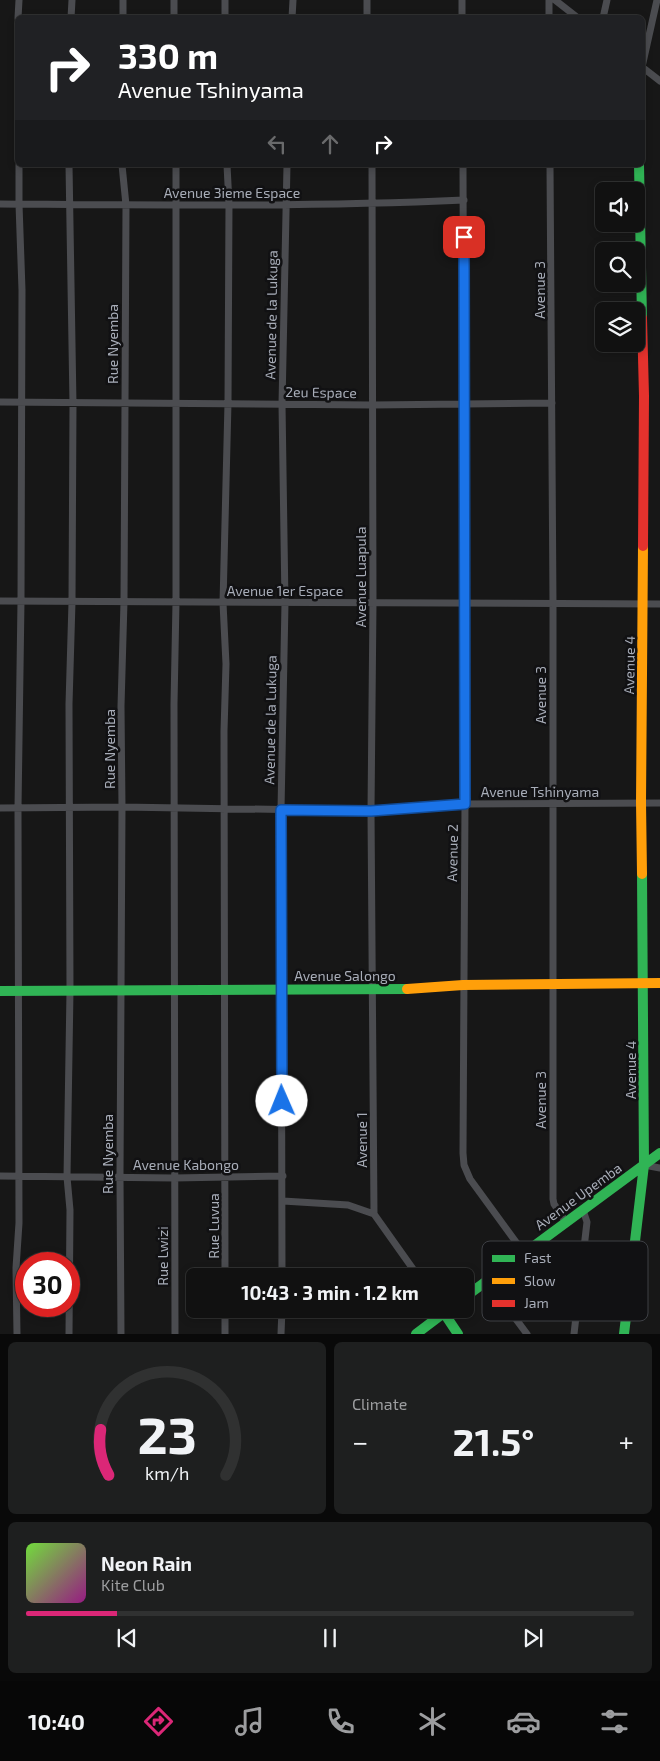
<!DOCTYPE html>
<meta charset="utf-8">
<style>
:root{--surface:#111;--page:#1e1f1f;--text:#f1f3f6;--muted:#9c9d9f;--line:#303131;--accent:#db2777}
body{margin:0;font-family:"Exo 2",sans-serif;background:var(--page);color:var(--text);height:100vh;display:flex;flex-direction:column;font-size:19px;white-space:nowrap}
*{box-sizing:border-box;margin:0}
p{font-size:16px;color:var(--muted)}
.icon{flex:none;width:28px;height:28px;fill:none;stroke:currentColor;stroke-width:2;stroke-linecap:round;stroke-linejoin:round}
.map{position:relative;height:1334px;overflow:hidden}
.sheet{display:flex;flex-direction:column;gap:8px;padding:8px;background:#090909;flex:1}
.sheet>*{flex:none}
.hud{position:absolute;left:15px;top:15px;width:630px;height:152px;border-radius:8px;box-shadow:0 2px 8px #0003,0 0 0 1px var(--line);background:#202124;color:#fff;overflow:hidden}
.buttons{position:absolute;left:595px;top:182px;display:grid;gap:10px}
.buttons a{display:grid;place-items:center;width:50px;height:50px;border-radius:8px;background:var(--surface);box-shadow:0 2px 8px #0003,0 0 0 1px var(--line);font-size:25px}
.speed{position:absolute;left:15px;top:1252px;display:flex;gap:10px;font-size:25px;font-weight:700;text-align:center}
.speed>*{display:grid;place-content:center;width:65px;height:65px;border-radius:50%;background:var(--surface);box-shadow:0 2px 8px #0003,0 0 0 1px var(--line);line-height:1}
.speed .limit{border:8px solid #d22;background:#fff;color:#111}
.pin{position:absolute;display:grid;place-items:center;width:42px;height:42px;color:#fff;margin:-21px;border-radius:10px;box-shadow:0 2px 8px #0006}
.me{position:absolute;width:55px;margin:-28px;rotate:359deg;stroke-linejoin:round;filter:drop-shadow(0 0 4px #0008)}
.turn{display:flex;align-items:center;gap:18px;height:105px;padding:0 20px;font-size:22px}
.turn .icon{width:65px;height:65px;stroke-width:2.5}
.turn b{display:block;font-size:35px;line-height:42px}
.lanes{display:flex;align-items:center;height:48px;padding:0 20px;background:#0003;justify-content:center;gap:25px;direction:ltr}
.lanes .off{opacity:.35}
.big{font-size:38px;font-weight:700;line-height:1.1}
.sheet .tile{flex:1;display:flex;flex-direction:column;justify-content:center;gap:8px;min-width:0;padding:0 18px;border-radius:8px;background:var(--page)}
.sheet .dial{align-items:center;gap:0}
.dial svg{height:130px;overflow:visible;fill:none;stroke:var(--line);stroke-width:7;stroke-linecap:round;text-anchor:middle}
.dial text{fill:var(--text);stroke:none}
.song{display:flex;align-items:center;gap:15px}
.cover{width:60px;height:60px;border-radius:8px;background:linear-gradient(135deg,hsl(100 70% 55%),hsl(310 70% 35%))}
.played{height:5px;border-radius:2px;background:linear-gradient(90deg,var(--accent) 15%,var(--line) 15%)}
.keys{display:flex;justify-content:space-around;direction:ltr}
.heat{display:flex;justify-content:space-between;align-items:center;font-size:28px;direction:ltr}
.sheet .tiles{flex:1;display:grid;gap:8px;grid-template-columns:1fr 1fr}
.tile:last-child{grid-column:span 2}
.trip{position:absolute;left:186px;top:1268px;width:288px;height:50px;border-radius:8px;background:var(--surface);box-shadow:0 2px 8px #0003,0 0 0 1px var(--line);font-weight:700;line-height:50px;text-align:center}
.menu{display:flex;height:80px;justify-content:space-around;align-items:center;background:#070707;color:var(--muted)}
.menu .icon{width:35px;height:35px}
.menu .selected{color:var(--accent)}
.menu b{font-size:22px;color:var(--text)}
.map>svg:first-child{display:block}
.lines{fill:none;stroke-linecap:round;stroke-linejoin:round}
.street{stroke:#4b4c50;stroke-width:7}
.fast{stroke:#30b455;stroke-width:10}
.slow{stroke:#ff9f0a;stroke-width:10}
.jam{stroke:#e5322d;stroke-width:10}
.route-casing{stroke:#114b97;stroke-width:12}
.route{stroke:#1a73e8;stroke-width:9}
.labels{text-anchor:middle;dominant-baseline:central;stroke-width:5;stroke-linejoin:round;paint-order:stroke}
.street-label{font-size:14px;fill:#a8adb8;stroke:#111113}
.key{fill:#111113;stroke:#3e4045;stroke-width:1}
.key-label{font-size:14px;fill:#a8adb8}
</style>
<div class="map">
<svg width="660" height="1334" viewBox="0 0 660 1334">
<rect width="100%" height="100%" fill="#171717"/>
<g class="lines">
<!-- street -->
<path class="street" d="M367,0V18
M549,0V18
M555,0L578,18
M18,18L19,0
M71,18L72,0
M123,18V0
M174,18V0
M225,18V0
M292,18L293,0
M462,18V0
M603,18L607,0
M642,67L657,0
M642,67L660,81
M18,84V103
M372,165L373,603L371,811L374,1214L418,1276
M463,165L465,804L463,1153L464,1165L470,1179L524,1253
M550,165L553,604V1199L554,1204L566,1222
M0,204C155,205 309,207 464,200
M0,402L372,405L552,403
M0,601L660,604
M0,808L122,807L371,811L465,804L660,803
M644,1165L660,1168
M0,1176L174,1178L283,1176
M283,1201L348,1205L374,1214
M225,1276L224,731L226,664L223,603L228,403L229,204L227,165
M282,1276L281,810L285,603L282,404L287,165
M487,1280L527,1334
M17,1334L16,1268L19,1223L18,808L21,601L22,290L19,204V165
M69,1334L70,1210L67,1177L70,991L69,704L72,602L73,404L69,165
M121,1334L120,1176L122,807L121,706L124,602L126,205L122,165
M175,1334L174,704L176,602V165
M225,1334V1309
M281,1334L282,1309
M574,1334L587,1222L583,1210"/>
<!-- fast -->
<path class="fast" d="M639,165L642,318
M0,991L407,989
M465,1297L660,1153
M444,1313L458,1334
M416,1334L449,1309
M624,1334L644,1165L642,874"/>
<!-- slow -->
<path class="slow" d="M642,874L641,802L643,546
M407,989L463,985L660,983"/>
<!-- jam -->
<path class="jam" d="M642,318L644,396L643,546"/>
</g>
<g class="lines">
<defs>
<path id="route" d="M282,1101L281,810L371,811L465,804L464,237"/>
</defs>
<!-- route casing -->
<use href="#route" class="route-casing"/>
<!-- route -->
<use href="#route" class="route"/>
</g>
<g class="labels">
<!-- street labels -->
<g class="street-label">
<text x="232" y="192">Avenue 3ieme Espace</text>
<text transform="translate(539 290) rotate(-90)">Avenue 3</text>
<text transform="translate(271 315) rotate(-89)">Avenue de la Lukuga</text>
<text transform="translate(112 344) rotate(-90)">Rue Nyemba</text>
<text transform="translate(321 392) rotate(1)">2eu Espace</text>
<text transform="translate(360 577) rotate(-90)">Avenue Luapula</text>
<text x="285" y="590">Avenue 1er Espace</text>
<text transform="translate(629 665) rotate(-89)">Avenue 4</text>
<text transform="translate(540 695) rotate(-90)">Avenue 3</text>
<text transform="translate(270 720) rotate(-89)">Avenue de la Lukuga</text>
<text transform="translate(109 749) rotate(-90)">Rue Nyemba</text>
<text x="540" y="791">Avenue Tshinyama</text>
<text transform="translate(452 853) rotate(-89)">Avenue 2</text>
<text x="345" y="975">Avenue Salongo</text>
<text transform="translate(630 1070) rotate(-90)">Avenue 4</text>
<text transform="translate(540 1100) rotate(-90)">Avenue 3</text>
<text transform="translate(361 1140) rotate(-90)">Avenue 1</text>
<text transform="translate(107 1154) rotate(-90)">Rue Nyemba</text>
<text x="186" y="1164">Avenue Kabongo</text>
<text transform="translate(578 1196) rotate(-36)">Avenue Upemba</text>
<text transform="translate(213 1226) rotate(-90)">Rue Luvua</text>
<text transform="translate(162 1256) rotate(-90)">Rue Lwizi</text>
</g>
</g>
<!-- legend -->
<rect x="482" y="1241" width="166" height="80" rx="8" class="key"/>
<rect x="492" y="1255" width="23" height="7" fill="#30b455"/>
<rect x="492" y="1278" width="23" height="6" fill="#ff9f0a"/>
<rect x="492" y="1300" width="23" height="7" fill="#e5322d"/>
<g class="key-label">
<text x="524" y="1263">Fast</text>
<text x="524" y="1286">Slow</text>
<text x="524" y="1308">Jam</text>
</g>
</svg>
<div class="buttons">
<a><svg class="icon" aria-label="sound" viewBox="0 0 24 24"><path d="M4 9h4l5-4v14l-5-4H4zM17 9q2 3 0 6"/></svg></a>
<a><svg class="icon" aria-label="search" viewBox="0 0 24 24"><circle cx="10" cy="10" r="6"/><path d="M15 15l6 6"/></svg></a>
<a><svg class="icon" aria-label="layers" viewBox="0 0 24 24"><path d="M12 4l9 5-9 5-9-5zM3 14l9 5 9-5"/></svg></a>
</div>
<div class="speed"><div class="limit">30</div></div>
<div class="pin" style="left:464px;top:237px;background:#d93025"><svg class="icon" aria-label="arrive" viewBox="0 0 24 24"><path d="M6 21V4h12l-3 4 3 4H6"/></svg></div>
<svg class="me" style="left:282px;top:1101px" viewBox="-20 -20 40 40"><circle r="19" fill="#fff"/><path d="M0-13L10 11 0 6-10 11z" fill="#1a73e8"/></svg>
<div class="trip">10:43 · 3 min · 1.2 km</div>
<div class="hud">
<div class="turn"><svg class="icon" aria-label="right" viewBox="0 0 24 24"><path d="M7 20v-9h11M14 6l5 5-5 5"/></svg><div><b>330 m</b>Avenue Tshinyama</div></div>
<div class="lanes"><svg class="icon off" aria-label="left" viewBox="0 0 24 24"><path d="M17 20v-9H6M10 6l-5 5 5 5"/></svg><svg class="icon off" aria-label="ahead" viewBox="0 0 24 24"><path d="M12 20V5M6 11l6-6 6 6"/></svg><svg class="icon" aria-label="right" viewBox="0 0 24 24"><path d="M7 20v-9h11M14 6l5 5-5 5"/></svg></div>
</div>
</div>
<section class="sheet">
<div class="tiles">
<div class="tile dial"><svg viewBox="0 0 100 80">
<path d="M14 69A42 42 0 1 1 86 69"/>
<path d="M14 69A42 42 0 0 1 9 41" stroke="#db2777"/>
<text x="50" y="56" font-size="32" font-weight="700">23</text>
<text x="50" y="72" font-size="11">km/h</text>
</svg></div>
<div class="tile"><p>Climate</p>
<div class="heat"><a>−</a><b class="big">21.5°</b><a>+</a></div>
</div>
<div class="tile">
<div class="song"><i class="cover"></i><div><b>Neon Rain</b><p>Kite Club</p></div></div>
<div class="played"></div>
<div class="keys"><svg class="icon" aria-label="previous" viewBox="0 0 24 24"><path d="M18 5L8 12l10 7zM5 5v14"/></svg><svg class="icon" aria-label="pause" viewBox="0 0 24 24"><path d="M8 5v14M16 5v14"/></svg><svg class="icon" aria-label="next" viewBox="0 0 24 24"><path d="M6 5l10 7-10 7zM19 5v14"/></svg></div>
</div>
</div>
</section>
<nav class="menu">
<b>10:40</b>
<svg class="icon selected" aria-label="directions" viewBox="0 0 24 24"><path d="M12 3l9 9-9 9-9-9zM9 14v-3h6M13 9l2 2-2 2"/></svg>
<svg class="icon" aria-label="music" viewBox="0 0 24 24"><path d="M9 18V5l10-2v13"/><circle cx="6" cy="18" r="3"/><circle cx="16" cy="16" r="3"/></svg>
<svg class="icon" aria-label="phone" viewBox="0 0 24 24"><path d="M5 4h4l2 5-3 2q2 4 5 5l2-3 5 2v4C11 20 4 13 5 4z"/></svg>
<svg class="icon" aria-label="climate" viewBox="0 0 24 24"><path d="M12 3v18M4 7l16 10M4 17L20 7"/></svg>
<svg class="icon" aria-label="car" viewBox="0 0 24 24"><path d="M5 17H2v-5l4-1 3-4h7l3 4 3 1v5h-3M9 17h6M6 11h13"/><circle cx="7" cy="17" r="2"/><circle cx="17" cy="17" r="2"/></svg>
<svg class="icon" aria-label="filters" viewBox="0 0 24 24"><path d="M4 7h16M4 17h16"/><circle cx="9" cy="7" r="2"/><circle cx="15" cy="17" r="2"/></svg>
</nav>
